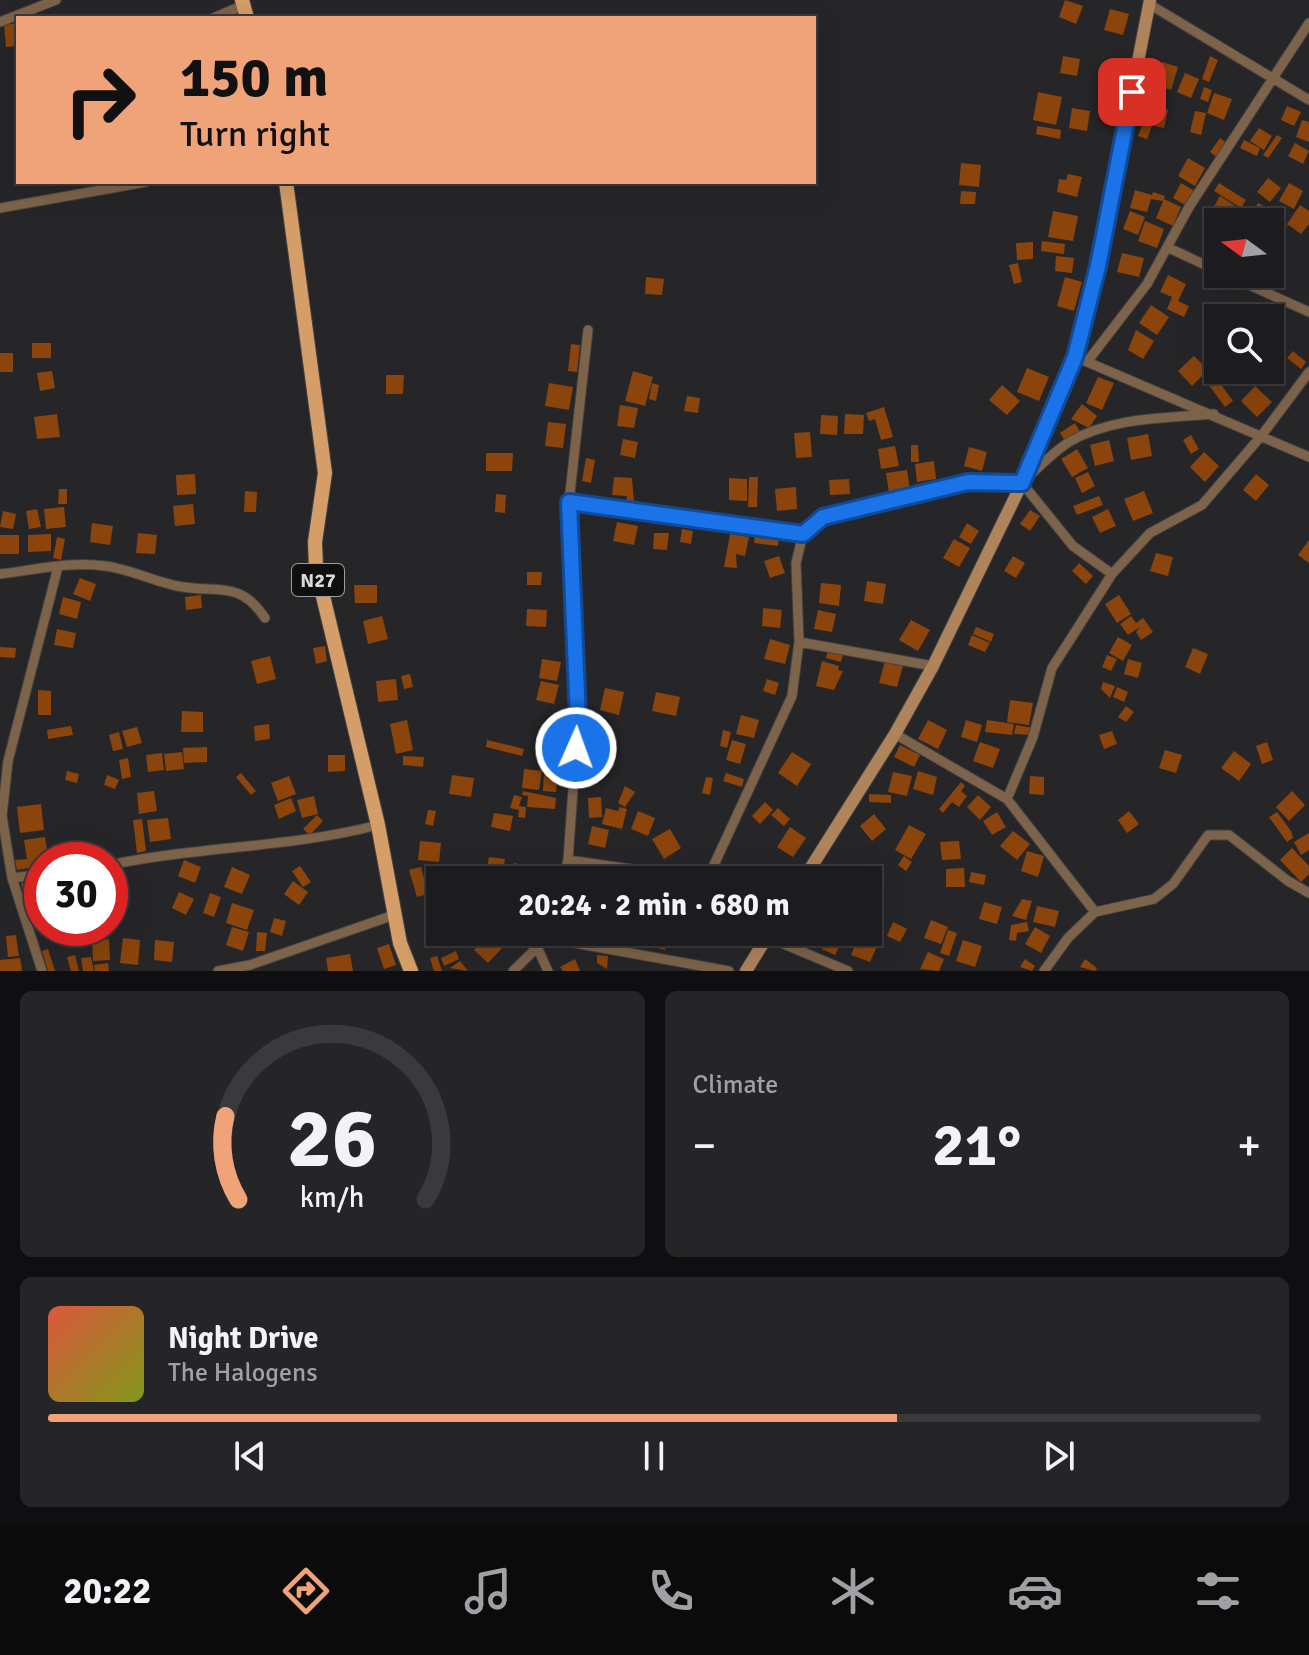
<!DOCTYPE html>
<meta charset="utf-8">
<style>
:root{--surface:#1c1c1f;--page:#252528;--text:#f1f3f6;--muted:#a0a1a4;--line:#3a3a3d;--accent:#f0a279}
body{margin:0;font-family:Signika,sans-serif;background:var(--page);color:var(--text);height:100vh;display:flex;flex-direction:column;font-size:30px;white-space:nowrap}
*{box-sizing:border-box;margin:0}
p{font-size:26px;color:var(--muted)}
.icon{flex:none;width:44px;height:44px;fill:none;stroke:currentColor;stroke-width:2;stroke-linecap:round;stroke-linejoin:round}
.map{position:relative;height:971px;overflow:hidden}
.sheet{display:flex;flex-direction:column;gap:20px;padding:20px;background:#0f0f11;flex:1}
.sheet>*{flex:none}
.top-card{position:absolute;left:16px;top:16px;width:800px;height:168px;border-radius:0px;box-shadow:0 8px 32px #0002,0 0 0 2px var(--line);background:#f0a279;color:#111;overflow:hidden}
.needle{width:52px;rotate:285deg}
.buttons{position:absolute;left:1204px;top:208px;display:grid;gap:16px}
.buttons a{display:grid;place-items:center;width:80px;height:80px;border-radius:0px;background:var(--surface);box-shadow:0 8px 32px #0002,0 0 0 2px var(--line);font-size:40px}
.speed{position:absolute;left:24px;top:842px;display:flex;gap:16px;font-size:40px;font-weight:700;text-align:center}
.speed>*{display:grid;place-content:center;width:104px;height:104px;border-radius:50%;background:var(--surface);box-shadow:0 8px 32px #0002,0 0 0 2px var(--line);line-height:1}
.speed .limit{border:12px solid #d22;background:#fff;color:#111}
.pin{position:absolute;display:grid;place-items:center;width:68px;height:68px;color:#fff;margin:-34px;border-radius:16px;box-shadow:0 4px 12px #0006}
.me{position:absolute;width:88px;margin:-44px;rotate:2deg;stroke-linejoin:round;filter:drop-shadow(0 0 6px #0008)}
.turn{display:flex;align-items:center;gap:28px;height:168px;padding:0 32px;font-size:36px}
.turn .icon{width:104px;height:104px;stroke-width:2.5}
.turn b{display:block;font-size:56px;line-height:68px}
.big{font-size:60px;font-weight:700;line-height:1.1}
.sheet .widget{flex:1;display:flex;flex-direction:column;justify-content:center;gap:12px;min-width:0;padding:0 28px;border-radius:12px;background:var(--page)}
.sheet .dial{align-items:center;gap:0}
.dial svg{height:208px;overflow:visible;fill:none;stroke:var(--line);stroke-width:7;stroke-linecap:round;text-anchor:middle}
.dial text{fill:var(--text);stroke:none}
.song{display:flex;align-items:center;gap:24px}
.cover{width:96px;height:96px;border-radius:12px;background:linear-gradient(135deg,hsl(10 70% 55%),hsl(70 70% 35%))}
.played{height:8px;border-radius:4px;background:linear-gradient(90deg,var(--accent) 70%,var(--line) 70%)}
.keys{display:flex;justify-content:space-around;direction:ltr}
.heat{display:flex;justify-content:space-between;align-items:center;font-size:44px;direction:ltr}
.sheet .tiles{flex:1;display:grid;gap:20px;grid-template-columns:1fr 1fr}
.widget:last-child{grid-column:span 2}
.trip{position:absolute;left:426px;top:866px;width:456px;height:80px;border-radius:0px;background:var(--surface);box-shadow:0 8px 32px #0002,0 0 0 2px var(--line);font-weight:700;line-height:80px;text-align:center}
.tab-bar{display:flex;height:128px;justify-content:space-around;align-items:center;background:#0b0b0c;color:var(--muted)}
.tab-bar .icon{width:56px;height:56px}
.tab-bar .selected{color:var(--accent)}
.tab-bar b{font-size:36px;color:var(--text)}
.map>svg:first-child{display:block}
.building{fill:#8a440c}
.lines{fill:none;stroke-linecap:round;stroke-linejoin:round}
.street-casing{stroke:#434346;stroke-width:11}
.secondary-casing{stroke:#434346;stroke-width:14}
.primary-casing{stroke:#434346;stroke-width:16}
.street{stroke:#7d6349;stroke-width:9}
.secondary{stroke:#af845b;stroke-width:12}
.primary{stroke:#d59e68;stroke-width:14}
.route-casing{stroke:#114b97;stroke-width:20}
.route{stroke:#1a73e8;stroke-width:14}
.labels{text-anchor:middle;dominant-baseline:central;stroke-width:8;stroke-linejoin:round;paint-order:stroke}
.shield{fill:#0f0f10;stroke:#9d9d9f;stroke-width:2}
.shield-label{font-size:20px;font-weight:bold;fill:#dadadc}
</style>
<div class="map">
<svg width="1309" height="971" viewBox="0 0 1309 971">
<rect width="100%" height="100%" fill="#262629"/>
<!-- building -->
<path class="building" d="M1065,0L1083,6L1076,24L1059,17Z
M1110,9L1129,14L1123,35L1104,30Z
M18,23V46L6,47L4,25Z
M1063,56L1080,59L1077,76L1060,73Z
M1210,56L1218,60L1209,82L1202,79Z
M1162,62L1178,67L1171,90L1155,85Z
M1185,73L1199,79L1191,98L1177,92Z
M1204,87L1212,90L1208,102L1200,99Z
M1038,92L1062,97L1056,125L1033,120Z
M1214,93L1232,99L1224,120L1207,113Z
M1287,106L1301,112L1294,126L1281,120Z
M1072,108L1090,111L1087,131L1069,128Z
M1158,108L1168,110L1164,128L1154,126Z
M1195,111L1206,113L1201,135L1190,132Z
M1302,120L1309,122V142L1296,137Z
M1143,123L1152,126L1147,139L1138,136Z
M1037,126L1061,130L1060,139L1036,134Z
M1259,128L1272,136L1264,150L1250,141Z
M1277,135L1282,138L1268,158L1263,155Z
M1220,138L1228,144L1218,158L1210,152Z
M1244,140L1260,148L1257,156L1240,148Z
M1295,143L1309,151L1303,164L1288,156Z
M1188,158L1205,168L1195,186L1178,176Z
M961,163L981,165L979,187L959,185Z
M1068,174L1082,177L1077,197L1057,192L1059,179L1066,180Z
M1268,178L1281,188L1270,202L1257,192Z
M1181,183L1195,191L1187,206L1173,198Z
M1219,183L1246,200L1241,208L1214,191Z
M1289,183L1303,191L1294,209L1279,201Z
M1135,190L1152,195L1153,192L1165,196L1163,201L1151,199L1147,212L1130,208Z
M961,191L976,192L975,204H960Z
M1220,196L1237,207L1229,222L1209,215Z
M1164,199L1181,207L1173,226L1156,218Z
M1258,203L1271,210L1265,222H1248Z
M1300,205L1309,211V224L1301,234L1287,224Z
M1053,211L1078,216L1073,241L1048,237Z
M1130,211L1145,217L1138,235L1123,229Z
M1270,214L1287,225L1282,233L1265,222Z
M1145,221L1164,229L1157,248L1138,241Z
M1042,241L1065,244L1064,254L1041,251Z
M1033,242V259L1017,260L1016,243Z
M1122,253L1144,258L1139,277L1117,272Z
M1056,256L1074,258L1072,273L1055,271Z
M1018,263L1022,282L1014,284L1009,265Z
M1168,275L1186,284L1178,301L1189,306L1184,317L1167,309L1172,297L1160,292Z
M646,277L664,279L662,295L645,294Z
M1065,277L1082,282L1074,311L1057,306Z
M1151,305L1169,317L1157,335L1139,323Z
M1218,322V343L1208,334Z
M1136,330L1154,341L1143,359L1128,350Z
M32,343H51V358H32Z
M571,344L580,345L577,372L568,371Z
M1293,351L1306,362L1301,369L1287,358Z
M0,353H13V372H0Z
M1194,356L1208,370L1192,386L1178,371Z
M1027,368L1049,377L1039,401L1017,392Z
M52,371L55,388L40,391L37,373Z
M633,371L653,377L645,406L625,401Z
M1211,371L1233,401L1225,407L1203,377Z
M386,375H404L403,394H386Z
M1098,377L1114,383L1102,410L1086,403Z
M549,383L573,387L569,410L545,406Z
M652,383L659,385L656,401L649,399Z
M1002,385L1020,401L1007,415L989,400Z
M1255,386L1272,402L1257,417L1241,401Z
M687,396L700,398L698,413L684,411Z
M1082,404L1097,416L1089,428L1071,419Z
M620,405L638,408L634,428L617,426Z
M884,407L893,437L881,440L875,419L869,421L866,413Z
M57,414L60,437L37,439L34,417Z
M845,414L864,415L863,434H844Z
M821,415L838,416L837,435L820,434Z
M548,422L566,424L563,448L545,446Z
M1075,423L1080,432L1065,441L1060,433Z
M810,432L812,457L796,458L794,433Z
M1148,434L1152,456L1131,460L1127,438Z
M1191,435L1199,449L1191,454L1183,440Z
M623,439L638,442L635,458L620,455Z
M1109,440L1114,461L1095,466L1090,445Z
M911,445H918L919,462H911Z
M895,446L899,466L881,469L878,449Z
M969,447L987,452L982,471L964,466Z
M1077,449L1088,468L1072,477L1061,459Z
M1204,452L1219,466L1205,482L1190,467Z
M486,453H513L512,471H486Z
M586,458L595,460L591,483L582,481Z
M934,461L936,479L917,482L915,464Z
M907,470L910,490L889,493L886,473Z
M1088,472L1095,486L1082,493L1075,478Z
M195,474L196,494L177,495L176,475Z
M1256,474L1269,485L1256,501L1243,490Z
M614,477L632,478L634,503L626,501L627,496L612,495Z
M749,477H758L757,507H748Z
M729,478L747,479V501L729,500Z
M849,479L850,494L830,495L829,480Z
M796,487L797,509L777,511L775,489Z
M59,489H67V504H58Z
M245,491L257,492L256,512H244Z
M1144,491L1153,513L1133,521L1124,499Z
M496,494L506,495L505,513L495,512Z
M1099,496L1103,505L1077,515L1073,506Z
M193,504L195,524L175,526L173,506Z
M64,507L66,527L46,529L44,509Z
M37,509L41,527L29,529L26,511Z
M1108,509L1116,526L1100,533L1092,517Z
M1030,510L1040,516L1030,531L1020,524Z
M3,511L16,514L13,529L0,527Z
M617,522L638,526L634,545L613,541Z
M92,523L113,526L110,545L90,542Z
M967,523L979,531L971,544L959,537Z
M682,529L693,531L691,544L680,542Z
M138,533L157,535L155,554L136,553Z
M654,533H669L667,550L653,549Z
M755,533L779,536L778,546L754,543Z
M51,534V551L28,552V535Z
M730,534L749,537L745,556L736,554L737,568L724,567Z
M0,535H19V554H0Z
M57,537L65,539L61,560L53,558Z
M954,539L970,548L959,567L943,558Z
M1309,540V563L1298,555Z
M1156,553L1173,557L1168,576L1150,571Z
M779,556L785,573L770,578L764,561Z
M1013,556L1025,563L1016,578L1004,571Z
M1079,563L1093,576L1086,584L1072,571Z
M527,572H542L541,585H527Z
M80,578L96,584L90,601L73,594Z
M867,581L886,584L883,604L864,601Z
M821,583L841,585L839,606L819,603Z
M354,585H377V603H355Z
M201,595L202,608L186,610L185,597Z
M1119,595L1131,614L1117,623L1105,604Z
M63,597L81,602L77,619L59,614Z
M763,608L782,610L780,628L762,626Z
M527,609L547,610L546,627L526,626Z
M818,610L836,614L832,632L814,629Z
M382,616L388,639L368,644L363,621Z
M1131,616L1136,623L1143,618L1153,632L1141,640L1136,632L1140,627L1128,635L1120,624Z
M911,620L930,630L918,651L899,640Z
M976,627L994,634L991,642L973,634Z
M57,629L76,633L73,648L54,645Z
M972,635L990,643L985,652L968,645Z
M1118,637L1132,645L1123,661L1109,653Z
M770,639L790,645L785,664L764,659Z
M325,646L327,661L316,664L313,648Z
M0,647L16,648L15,658L0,657Z
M1193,648L1208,654L1200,674L1185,667Z
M828,651L843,655L841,662L826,658Z
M1107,655L1117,659L1111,671L1102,667Z
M270,656L276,679L257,684L251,661Z
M542,659L561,662L557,681L539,678Z
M1128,659L1142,663L1138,678L1124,674Z
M822,661L839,666L838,670L843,671L834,690L816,686Z
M885,661L903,666L897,687L879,683Z
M410,674L413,687L404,689L401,676Z
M396,679L398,700L378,702L376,681Z
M767,679L779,683L775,695L763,691Z
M541,681L559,685L554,704L536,700Z
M1103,682L1115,686L1110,698L1101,689Z
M1117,687L1128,692L1124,702L1113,697Z
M605,688L624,692L619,715L600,710Z
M38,690L51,691V715H38Z
M656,692L680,697L676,716L652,711Z
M1010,700L1033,703L1029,725L1007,722Z
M1126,706L1134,712L1126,722L1118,717Z
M182,711L203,712V732H181Z
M741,715L759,720L754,738L736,734Z
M407,720L413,750L396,754L390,724Z
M928,720L947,730L938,749L918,739Z
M966,720L982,725L977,742L961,737Z
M987,720L1014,724L1012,735L985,732Z
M269,724L270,739L255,741L254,726Z
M1016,725L1033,728L1032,735L1014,734Z
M71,726L73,735L48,739L47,730Z
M137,727L142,743L127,747L122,731Z
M723,730L731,732L727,748L720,746Z
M1112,731L1117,744L1104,749L1099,735Z
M119,732L123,749L113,751L109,735Z
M487,740L524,749L522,756L486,747Z
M732,740L746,744L740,764L726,760Z
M980,742L1000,749L993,768L973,761Z
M1267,742L1273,760L1262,764L1256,746Z
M900,745L920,755L914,767L894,757Z
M207,747V762L184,763L183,748Z
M1165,750L1182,755L1176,773L1159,768Z
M1234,751L1251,764L1239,781L1221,768Z
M182,752L184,769L166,771L164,754Z
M792,752L811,764L797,786L778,773Z
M162,753L164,770L148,772L146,755Z
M328,755H345V771L328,772Z
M403,756L424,757L423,767L403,765Z
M128,758L131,777L122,779L119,760Z
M524,769L542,771L539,790L522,788Z
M67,771L79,774L77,783L65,780Z
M544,771L558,772L556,792L543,791Z
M918,771L937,777L933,795L913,789Z
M893,772L912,776L907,796L888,792Z
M241,773L256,791L251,795L236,777Z
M726,773L744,779L742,787L723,781Z
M107,775L119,780L115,789L104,785Z
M452,775L474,778L471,797L449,794Z
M289,776L296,794L278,801L271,783Z
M1030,776L1044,777V795L1029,794Z
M706,777L713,778L710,795L702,793Z
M961,782L965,786L961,791L967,796L959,807L952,802L943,813L939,809Z
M625,786L635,792L625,807L618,803Z
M154,791L157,811L139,814L137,793Z
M523,791L556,798L555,809L527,807L528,796L522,795Z
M1292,791L1305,805L1289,821L1276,807Z
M869,794L891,795V803L869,802Z
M514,795L522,797L519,806L526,807L525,818L518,817L519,810L510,808Z
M978,795L991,807L980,820L967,807Z
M314,796L318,814L302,818L297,800Z
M601,797L602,817L589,818L588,798Z
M291,798L296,811L279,819L274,805Z
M765,802L773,810L760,824L752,816Z
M41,804L44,830L20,833L17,807Z
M620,807L627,809L622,829L602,824L606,808L618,811Z
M778,808L790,819L784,826L771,815Z
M428,810L436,811L433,826L425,824Z
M638,811L655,818L648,836L631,829Z
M1129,811L1139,824L1127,833L1118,820Z
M997,812L1006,827L992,835L983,821Z
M1277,812L1291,831L1293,838L1287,842L1269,817Z
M494,813L513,816L510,831L491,827Z
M874,814L886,829L872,841L860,826Z
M317,815L323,821L310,835L303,829Z
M168,818L171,839L150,842L147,820Z
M142,819L146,851L137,853L133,820Z
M909,825L926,834L911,859L895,850Z
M592,826L609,830L605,848L588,844Z
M790,827L806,838L793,857L777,847Z
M670,829L681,848L664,859L652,839Z
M1013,831L1030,844L1017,860L1000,846Z
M1309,833V850L1301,855L1294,842Z
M45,837L48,855L42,856V866L17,870L15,860L27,859L24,840Z
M420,841L441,843L439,862L418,860Z
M959,841L961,859L942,860L940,842Z
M1292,848L1309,866V874L1301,882L1280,860Z
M1027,851L1044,856L1038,877L1021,871Z
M904,856L912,862L906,871L898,865Z
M489,857L505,859L502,877L486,875Z
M184,860L201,867L195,883L178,876Z
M514,863L522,865L518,880L509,879Z
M533,864L549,870L545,880H528Z
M783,865L795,874L790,880L777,873Z
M300,866L311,882L303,887L292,871Z
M232,867L250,875L242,894L224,887Z
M421,867L428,894L417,897L409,870Z
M841,868L863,876L861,880H836Z
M964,868L965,887H946V869Z
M971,872L986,875L984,885L969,882Z
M37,880L39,888L31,890L33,899L25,901L21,883Z
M293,881L308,892L299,905L284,894Z
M872,891L880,893L873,915L868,914Z
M179,892L194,899L186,915L172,908Z
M210,893L221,897L214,917L203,913Z
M1022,899L1032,901L1026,920L1012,916Z
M440,902V919L428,921L425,904Z
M984,902L1002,907L997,924L979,919Z
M232,903L254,910L247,930L226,923Z
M1037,906L1059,911L1055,927L1033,922Z
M274,918L286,921L282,936L270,932Z
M931,920L948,927L941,944L924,938Z
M893,922L907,929L900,942L887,936Z
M1027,922L1029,931L1017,933L1016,941L1009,940L1011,925Z
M232,927L249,932L243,951L226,945Z
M1035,927L1050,936L1041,953L1025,944Z
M948,930L957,933L949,956L940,953Z
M257,932L267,933L265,951H256Z
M592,932H620L622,933L620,941L592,935Z
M663,932H682L681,939L662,935Z
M831,932L846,934L835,955L822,949Z
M490,933L504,946L488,963L474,950Z
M16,935L19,956L8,957L6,936Z
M859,936L878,944L870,962L851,955Z
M658,937L667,940L665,950L655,947Z
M123,938L140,940L138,965L120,963Z
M109,939L110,960L93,961L92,941Z
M155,940L174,942L172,962L154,960Z
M963,940L982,946L975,967L956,961Z
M389,944L396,965L384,969L377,948Z
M48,949L55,971H48L42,951Z
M456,951L459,959L444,966L441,958Z
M928,952L944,959L939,971L920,969Z
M350,954L353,971H328L326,958Z
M75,955L79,971H71L67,957Z
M597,955L608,956L607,969L597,963Z
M437,956L442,971H434L430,958Z
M91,957L94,971H83L81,958Z
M20,958L22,971H0V960Z
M575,959L580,971H563L560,967Z
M1025,959L1035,966L1032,971L1020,967Z
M1085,959L1097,968L1095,971L1080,967Z
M460,961L468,971L450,968Z
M108,963L109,971H95L94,965Z"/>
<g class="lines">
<defs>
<path id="street" d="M1149,4L1309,100
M213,18L244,5
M0,22L56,0
M0,208L146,182
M1169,248L1218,271
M1225,274L1309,312
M1085,361L1309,457
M1087,362L1147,284L1189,207L1309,23
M1022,483L1073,546L1112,574
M569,502L803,534
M0,574C34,570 71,561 105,566C130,569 153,581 177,586C217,594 239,579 265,618
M799,642L933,666
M895,734L1007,799L1095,912
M1007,799L1033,737L1052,668L1112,574L1150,533L1202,505L1262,435L1309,372
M568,860L707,880L792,696L799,642L796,563L803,534L823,517L968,482L1022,483C1037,469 1052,453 1069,442C1111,417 1166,418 1214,414
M110,865C199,846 290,848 378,825
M12,878L42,874
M563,880L568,860L578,719L569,502L588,330
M767,937L848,971
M538,949L548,971
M42,971L12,878L2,816L8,761L58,567
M218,971L250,965L394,915
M513,971L547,938L729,971
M1044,971L1068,938L1095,912L1154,899L1173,884L1208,835H1229L1288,881L1309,893"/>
<path id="secondary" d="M803,880L895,734L933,666L1022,483L1075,357L1098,266L1150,0
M746,971L770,932"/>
<path id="primary" d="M242,0L247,18
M286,182L325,473L315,542L316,567L378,825L400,943L411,971"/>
</defs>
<!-- street casing -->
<use href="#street" class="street-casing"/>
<!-- secondary casing -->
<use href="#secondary" class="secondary-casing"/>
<!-- primary casing -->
<use href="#primary" class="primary-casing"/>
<!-- street -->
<use href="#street" class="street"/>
<!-- secondary -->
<use href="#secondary" class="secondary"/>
<!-- primary -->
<use href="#primary" class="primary"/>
</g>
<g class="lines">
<defs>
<path id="route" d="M576,748L578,719L569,502L803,534L823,517L968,482L1022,483L1075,357L1098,266L1132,92"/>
</defs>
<!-- route casing -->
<use href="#route" class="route-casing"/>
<!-- route -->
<use href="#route" class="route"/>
</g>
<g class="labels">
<!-- shield labels -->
<rect class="shield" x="292" y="564" width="52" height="32" rx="6"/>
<g class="shield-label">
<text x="318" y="580">N27</text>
</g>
</g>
</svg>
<div class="buttons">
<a><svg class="needle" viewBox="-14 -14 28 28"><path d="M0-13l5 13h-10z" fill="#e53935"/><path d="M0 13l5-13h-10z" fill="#a0a1a4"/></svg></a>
<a><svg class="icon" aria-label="search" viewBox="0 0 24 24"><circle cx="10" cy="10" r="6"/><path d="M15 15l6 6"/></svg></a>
</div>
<div class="speed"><div class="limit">30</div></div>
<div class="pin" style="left:1132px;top:92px;background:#d93025"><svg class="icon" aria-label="arrive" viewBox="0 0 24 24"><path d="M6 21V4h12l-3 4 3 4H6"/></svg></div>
<svg class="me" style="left:576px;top:748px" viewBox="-20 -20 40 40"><circle r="17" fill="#1a73e8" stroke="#fff" stroke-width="3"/><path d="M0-11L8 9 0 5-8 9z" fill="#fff"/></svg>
<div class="trip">20:24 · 2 min · 680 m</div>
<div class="top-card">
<div class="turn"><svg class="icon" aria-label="right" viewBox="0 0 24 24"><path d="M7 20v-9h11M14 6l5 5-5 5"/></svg><div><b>150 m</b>Turn right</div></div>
</div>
</div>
<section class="sheet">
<div class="tiles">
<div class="widget dial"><svg viewBox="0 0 100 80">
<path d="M14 69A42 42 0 1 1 86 69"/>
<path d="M14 69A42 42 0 0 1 9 37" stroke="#f0a279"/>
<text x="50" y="56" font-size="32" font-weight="700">26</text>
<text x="50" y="72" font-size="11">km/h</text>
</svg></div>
<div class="widget"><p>Climate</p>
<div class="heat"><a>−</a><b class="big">21°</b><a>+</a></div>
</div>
<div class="widget">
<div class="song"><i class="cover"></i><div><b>Night Drive</b><p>The Halogens</p></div></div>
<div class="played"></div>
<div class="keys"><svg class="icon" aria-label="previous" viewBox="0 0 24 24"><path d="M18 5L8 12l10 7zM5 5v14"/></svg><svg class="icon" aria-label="pause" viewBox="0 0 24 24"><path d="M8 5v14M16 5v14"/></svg><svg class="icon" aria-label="next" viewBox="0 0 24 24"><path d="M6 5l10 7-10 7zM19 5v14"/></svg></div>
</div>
</div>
</section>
<nav class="tab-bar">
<b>20:22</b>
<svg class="icon selected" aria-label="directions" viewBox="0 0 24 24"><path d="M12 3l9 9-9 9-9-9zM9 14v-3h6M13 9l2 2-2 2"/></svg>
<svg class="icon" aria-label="music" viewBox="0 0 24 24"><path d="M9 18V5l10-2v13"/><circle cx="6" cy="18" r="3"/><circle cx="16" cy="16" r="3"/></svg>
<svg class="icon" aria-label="phone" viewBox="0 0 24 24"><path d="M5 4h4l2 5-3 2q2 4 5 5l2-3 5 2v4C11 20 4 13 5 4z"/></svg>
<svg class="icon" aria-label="climate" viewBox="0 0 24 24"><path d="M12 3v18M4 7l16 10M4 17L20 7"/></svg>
<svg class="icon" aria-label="car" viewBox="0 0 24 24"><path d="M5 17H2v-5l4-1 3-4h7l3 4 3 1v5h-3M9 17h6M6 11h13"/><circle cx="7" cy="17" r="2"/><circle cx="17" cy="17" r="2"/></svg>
<svg class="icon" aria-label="filters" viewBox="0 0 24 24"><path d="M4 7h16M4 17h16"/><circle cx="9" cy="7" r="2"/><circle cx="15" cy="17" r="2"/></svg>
</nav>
